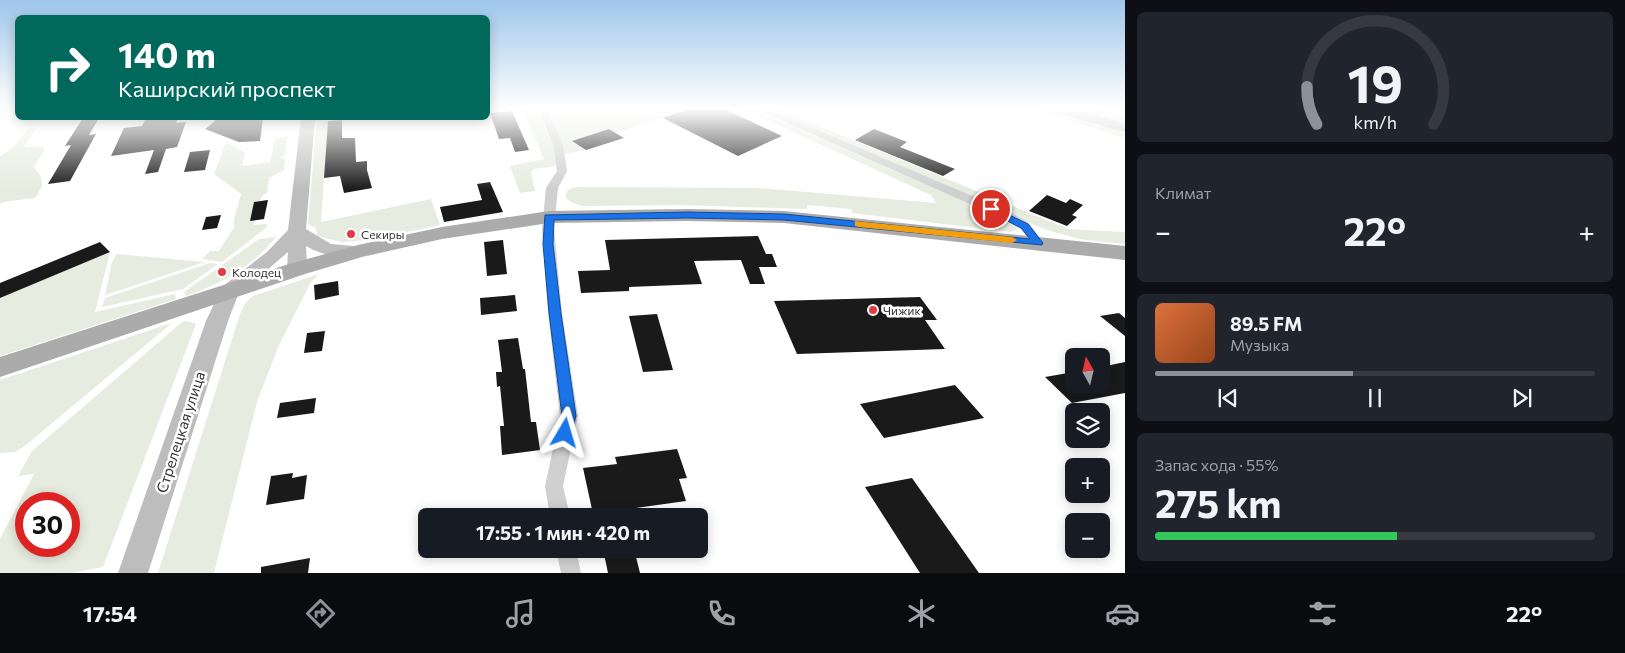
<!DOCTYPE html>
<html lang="ru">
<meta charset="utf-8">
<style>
:root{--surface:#171b24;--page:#20242c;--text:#f1f3f6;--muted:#9ea1a6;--line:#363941;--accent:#8c9099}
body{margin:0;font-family:Commissioner,sans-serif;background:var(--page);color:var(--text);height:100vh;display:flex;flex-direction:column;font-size:19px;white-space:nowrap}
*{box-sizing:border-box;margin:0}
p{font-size:16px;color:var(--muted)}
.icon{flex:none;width:28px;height:28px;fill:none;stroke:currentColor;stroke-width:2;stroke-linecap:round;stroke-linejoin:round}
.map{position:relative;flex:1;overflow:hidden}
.side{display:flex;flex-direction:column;gap:12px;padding:12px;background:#0d0f14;width:500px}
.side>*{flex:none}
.guide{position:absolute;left:15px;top:15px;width:475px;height:105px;border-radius:8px;box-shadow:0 2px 12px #0003;background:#00695c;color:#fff;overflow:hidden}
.needle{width:32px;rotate:352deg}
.controls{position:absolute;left:1065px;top:348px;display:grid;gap:10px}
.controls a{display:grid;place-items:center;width:45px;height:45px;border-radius:8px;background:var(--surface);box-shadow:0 2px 12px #0003;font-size:25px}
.speed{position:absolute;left:15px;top:492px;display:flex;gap:10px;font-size:25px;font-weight:700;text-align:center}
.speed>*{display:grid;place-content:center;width:65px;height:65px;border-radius:50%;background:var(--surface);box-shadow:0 2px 12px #0003;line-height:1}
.speed .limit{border:8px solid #d22;background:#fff;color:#111}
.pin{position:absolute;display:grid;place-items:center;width:42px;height:42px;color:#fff;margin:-21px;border:2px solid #fff;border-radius:50%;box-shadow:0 1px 5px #0007}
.me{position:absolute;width:55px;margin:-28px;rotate:7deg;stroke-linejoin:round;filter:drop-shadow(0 0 4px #0008)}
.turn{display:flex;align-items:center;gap:18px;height:105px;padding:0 20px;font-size:22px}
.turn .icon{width:65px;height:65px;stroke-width:2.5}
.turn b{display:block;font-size:35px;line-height:42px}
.big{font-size:38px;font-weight:700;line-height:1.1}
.side .tile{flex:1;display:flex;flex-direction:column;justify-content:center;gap:8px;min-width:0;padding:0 18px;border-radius:8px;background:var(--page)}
.side .dial{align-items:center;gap:0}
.dial svg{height:130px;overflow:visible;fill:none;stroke:var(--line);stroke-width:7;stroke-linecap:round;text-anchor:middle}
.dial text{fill:var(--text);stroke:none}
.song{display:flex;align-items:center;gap:15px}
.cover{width:60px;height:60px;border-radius:8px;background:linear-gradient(135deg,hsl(20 70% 55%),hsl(20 70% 35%))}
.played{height:5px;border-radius:2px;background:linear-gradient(90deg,var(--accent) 45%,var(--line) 45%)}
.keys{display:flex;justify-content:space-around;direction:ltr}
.heat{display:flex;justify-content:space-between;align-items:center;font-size:28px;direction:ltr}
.charge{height:8px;border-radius:4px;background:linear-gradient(90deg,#34c759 55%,var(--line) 0)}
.trip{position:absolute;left:418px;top:508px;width:290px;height:50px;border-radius:8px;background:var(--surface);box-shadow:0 2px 12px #0003;font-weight:700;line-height:50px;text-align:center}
.tabs{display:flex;height:80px;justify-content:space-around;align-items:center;background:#090b0e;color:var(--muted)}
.tabs .icon{width:35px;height:35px}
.tabs .selected{color:var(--accent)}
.tabs b{font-size:22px;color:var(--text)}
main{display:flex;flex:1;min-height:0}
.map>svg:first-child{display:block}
.green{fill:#e6ecdf;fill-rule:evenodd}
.building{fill:#1a1a1a}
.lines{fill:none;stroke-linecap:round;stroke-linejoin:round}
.street{fill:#d0d0d0;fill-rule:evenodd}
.secondary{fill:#bdbdbd;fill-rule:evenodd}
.primary{fill:#ababab;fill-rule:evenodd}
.route{fill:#1a73e8;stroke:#114b97}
.slow{fill:#f59e0b}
.poi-dot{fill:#e63946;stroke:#fff;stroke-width:2}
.labels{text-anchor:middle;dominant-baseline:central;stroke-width:5;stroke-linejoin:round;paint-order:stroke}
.poi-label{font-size:12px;fill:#333;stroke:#fff;text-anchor:start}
.near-street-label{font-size:15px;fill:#333;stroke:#fff}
</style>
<main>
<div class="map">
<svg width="1125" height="573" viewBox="0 0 1125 573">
<rect width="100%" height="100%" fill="#fff"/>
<!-- green -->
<path class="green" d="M522,109H537L553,146L556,166L534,169L531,172L535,191L520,193L510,166L544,159Z
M546,109H689L616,133L609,129L573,141L586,150L565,154Z
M743,109H753L1006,219L1017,227L1016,230L1011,232L852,213L851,209L807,205V209L681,205L582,206L571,202L566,198C565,190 570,189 576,187L758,188L936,203L931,195Z
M766,109H778L1068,229L1125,232V244L1079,239L1044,229Z
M1030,109H1049L1125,131V138Z
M1069,109H1098L1125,117V125Z
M328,121L321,222L431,199L440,225L368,240L342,242L317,236L316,228L308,224L316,129L318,124Z
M31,128H36L24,147H44V151L34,167C44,180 45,184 35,198L3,202L0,204V156C15,148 17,142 27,130Z
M288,136L285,155L280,158L285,159L284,170L269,178L267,193L262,196L260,201L254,202L250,221L255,220L254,225L267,224L266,228L222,262L202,259L210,251H219L234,227V220L241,194L214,174L226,142L245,153L242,166L270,162L275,138Z
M276,237C252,267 221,284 186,296L184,292L259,239Z
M110,252L95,312L175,294L176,299L0,356V298Z
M117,254L205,262L105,295L112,262Z
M210,263L218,264L183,289L102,307L105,298Z
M319,274L311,282L279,345L257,402L214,573H158L240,314L246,302L253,296Z
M188,321L196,324L103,567L72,573H0V539L34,474L18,476L32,451L182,322ZM26,504H69V546H26Z
M172,323L26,445L15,452L0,453V380Z"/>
<!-- building -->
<path class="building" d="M689,109H724L782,136L738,156L663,118Z
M512,111L519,127L529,150L515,152L510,138L499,139L490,113Z
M83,118H99L89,135L96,134L70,181L48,184L71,145L65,146Z
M146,118H178L176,123L186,122L177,147L166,149L158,172L145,174L154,150L111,156L124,128L142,126Z
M216,118H263L260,141L239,142L205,129L214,122Z
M342,120V138H355L356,162L367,161V170L372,188L344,193L340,176L324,178L328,121Z
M609,129L624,138L586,150L572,141Z
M874,129L907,142L900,147L955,169L943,176L855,140Z
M210,150L205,170L184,172L190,152Z
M490,182L503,212L444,222L440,207L482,200L477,184Z
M1047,195L1066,203L1070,199L1083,205L1072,215L1077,217L1067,226L1029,211Z
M268,200L264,219L250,221L254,202Z
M221,215L217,228L202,230L206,217Z
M758,236L766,254H772L777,267H759L765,284H750L741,260L694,261L702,284L629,287V291L581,293L578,271L610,270L605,240Z
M503,240L507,274L487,276L484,242Z
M100,242L110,252L0,298V283Z
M338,281L339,295L315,300L314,285Z
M515,295L517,311L481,315L480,298Z
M920,297L937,320H925L945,349L797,354L774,301Z
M1119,313L1125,318V336L1100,316Z
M657,314L673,370L643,372L629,316Z
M325,331L322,351L304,353L307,333Z
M518,338L523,369H525L531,422H536L540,450L502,455L500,426H504L500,386L497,387L496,372H502L498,340Z
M1125,362V393L1072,403L1045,377L1074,372V384H1101V367Z
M955,385L984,418L884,438L860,404Z
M316,398L314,413L277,418L280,403Z
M677,449L687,478L679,479L686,501L593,514L583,468L617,464L615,457Z
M293,473L292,478L307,475L304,499L266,505L271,476Z
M912,478L979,573H920L865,487Z
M603,549H634L640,573H608Z
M310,558L308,573H261V567Z"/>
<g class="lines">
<!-- street -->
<path class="street" d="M538,109H547L563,145L567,171L558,188L554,228L562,313L578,416L563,486L570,516H550L545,486L560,416L548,313L542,228L546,188L557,171L553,145Z
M755,109H768L1012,213L1029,223L1044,243L1042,246H1034L1021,229L1004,219Z
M556,549H576L581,573H561Z"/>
<!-- secondary -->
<path class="secondary" d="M1053,109H1075L1125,124V132L1054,112Z
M301,118H315L306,229L331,244L365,247L367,251L365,255C346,260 323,256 306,246L307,269L304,273L297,275L290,273L287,269L288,252L238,295L228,321L148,573H118L206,321L222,287L267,252L288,230Z"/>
<!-- primary -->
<path class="primary" d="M687,209L784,211L1125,246V260L784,223L687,221L549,223L442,239L362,257L305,274L0,377V357L289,264L358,245L442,227L549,211Z"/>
</g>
<!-- sky -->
<linearGradient id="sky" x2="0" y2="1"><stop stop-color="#9ec6ea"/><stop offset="0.57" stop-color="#fff"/><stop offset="1" stop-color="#fff" stop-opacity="0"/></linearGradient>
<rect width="1125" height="190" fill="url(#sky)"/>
<!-- route -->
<path class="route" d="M991,206L1028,224L1043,243L1042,245L784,220L687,218L554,220L553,244L561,313L576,416L570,437L565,439L560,437L558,433L562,416L549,313L543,244L545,215L687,212L784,214L1030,239L1021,228L988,211V207Z"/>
<!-- slow -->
<path class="slow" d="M855,221L1012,237L1017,240L1012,243L859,227L855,226Z"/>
<!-- markers -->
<g class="poi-dot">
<circle cx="351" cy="234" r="5"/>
<circle cx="222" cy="272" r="5"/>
<circle cx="873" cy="310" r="5"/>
</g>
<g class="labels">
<!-- poi labels -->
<g class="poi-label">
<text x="361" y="234">Секиры</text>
<text x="232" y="272">Колодец</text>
<text x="883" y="310">Чижик</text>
</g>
<!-- near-street labels -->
<g class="near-street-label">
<text transform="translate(180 432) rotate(-72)">Стрелецкая улица</text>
</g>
</g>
</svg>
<div class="controls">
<a><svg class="needle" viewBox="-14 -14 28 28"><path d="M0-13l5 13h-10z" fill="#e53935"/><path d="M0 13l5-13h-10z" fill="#9ea1a6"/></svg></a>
<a><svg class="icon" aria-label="layers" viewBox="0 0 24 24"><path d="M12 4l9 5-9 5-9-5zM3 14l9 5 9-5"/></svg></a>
<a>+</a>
<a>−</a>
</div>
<div class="speed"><div class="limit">30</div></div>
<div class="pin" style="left:991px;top:209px;background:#d93025"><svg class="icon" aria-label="arrive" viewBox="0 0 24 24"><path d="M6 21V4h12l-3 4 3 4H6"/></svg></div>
<svg class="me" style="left:565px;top:433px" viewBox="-20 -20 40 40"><path d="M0-17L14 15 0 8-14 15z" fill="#1a73e8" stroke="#fff" stroke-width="4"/></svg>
<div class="trip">17:55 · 1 мин · 420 m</div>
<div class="guide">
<div class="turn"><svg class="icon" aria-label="right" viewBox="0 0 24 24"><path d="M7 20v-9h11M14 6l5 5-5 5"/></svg><div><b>140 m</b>Каширский проспект</div></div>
</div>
</div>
<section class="side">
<div class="tile dial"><svg viewBox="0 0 100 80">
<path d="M14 69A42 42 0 1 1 86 69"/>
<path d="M14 69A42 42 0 0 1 8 46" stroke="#8c9099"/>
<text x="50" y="56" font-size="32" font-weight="700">19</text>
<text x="50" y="72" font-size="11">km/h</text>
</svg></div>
<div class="tile"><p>Климат</p>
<div class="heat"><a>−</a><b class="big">22°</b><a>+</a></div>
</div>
<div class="tile">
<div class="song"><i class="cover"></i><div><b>89.5 FM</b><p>Музыка</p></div></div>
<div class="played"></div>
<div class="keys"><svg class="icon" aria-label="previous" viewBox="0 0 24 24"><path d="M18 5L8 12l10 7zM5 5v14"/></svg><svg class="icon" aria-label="pause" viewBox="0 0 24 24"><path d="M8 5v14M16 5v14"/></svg><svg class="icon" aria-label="next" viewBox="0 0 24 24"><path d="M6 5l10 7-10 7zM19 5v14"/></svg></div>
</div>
<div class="tile"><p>Запас хода · 55%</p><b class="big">275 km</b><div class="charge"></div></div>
</section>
</main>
<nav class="tabs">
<b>17:54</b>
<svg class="icon selected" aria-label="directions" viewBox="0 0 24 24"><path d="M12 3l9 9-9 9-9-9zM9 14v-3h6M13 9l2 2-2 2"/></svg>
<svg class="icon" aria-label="music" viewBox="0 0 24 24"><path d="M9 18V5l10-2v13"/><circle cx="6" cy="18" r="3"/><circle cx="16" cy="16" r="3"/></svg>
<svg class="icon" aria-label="phone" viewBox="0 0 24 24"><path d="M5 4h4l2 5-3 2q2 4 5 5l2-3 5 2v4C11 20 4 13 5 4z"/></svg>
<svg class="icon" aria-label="climate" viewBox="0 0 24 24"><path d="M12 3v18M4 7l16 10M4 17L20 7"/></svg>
<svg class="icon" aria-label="car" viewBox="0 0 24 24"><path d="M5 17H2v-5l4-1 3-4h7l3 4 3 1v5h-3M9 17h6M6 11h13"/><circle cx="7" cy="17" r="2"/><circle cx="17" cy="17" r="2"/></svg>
<svg class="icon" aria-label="filters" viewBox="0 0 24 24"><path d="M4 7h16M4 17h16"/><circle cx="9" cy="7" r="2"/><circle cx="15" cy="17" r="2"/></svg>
<b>22°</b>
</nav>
